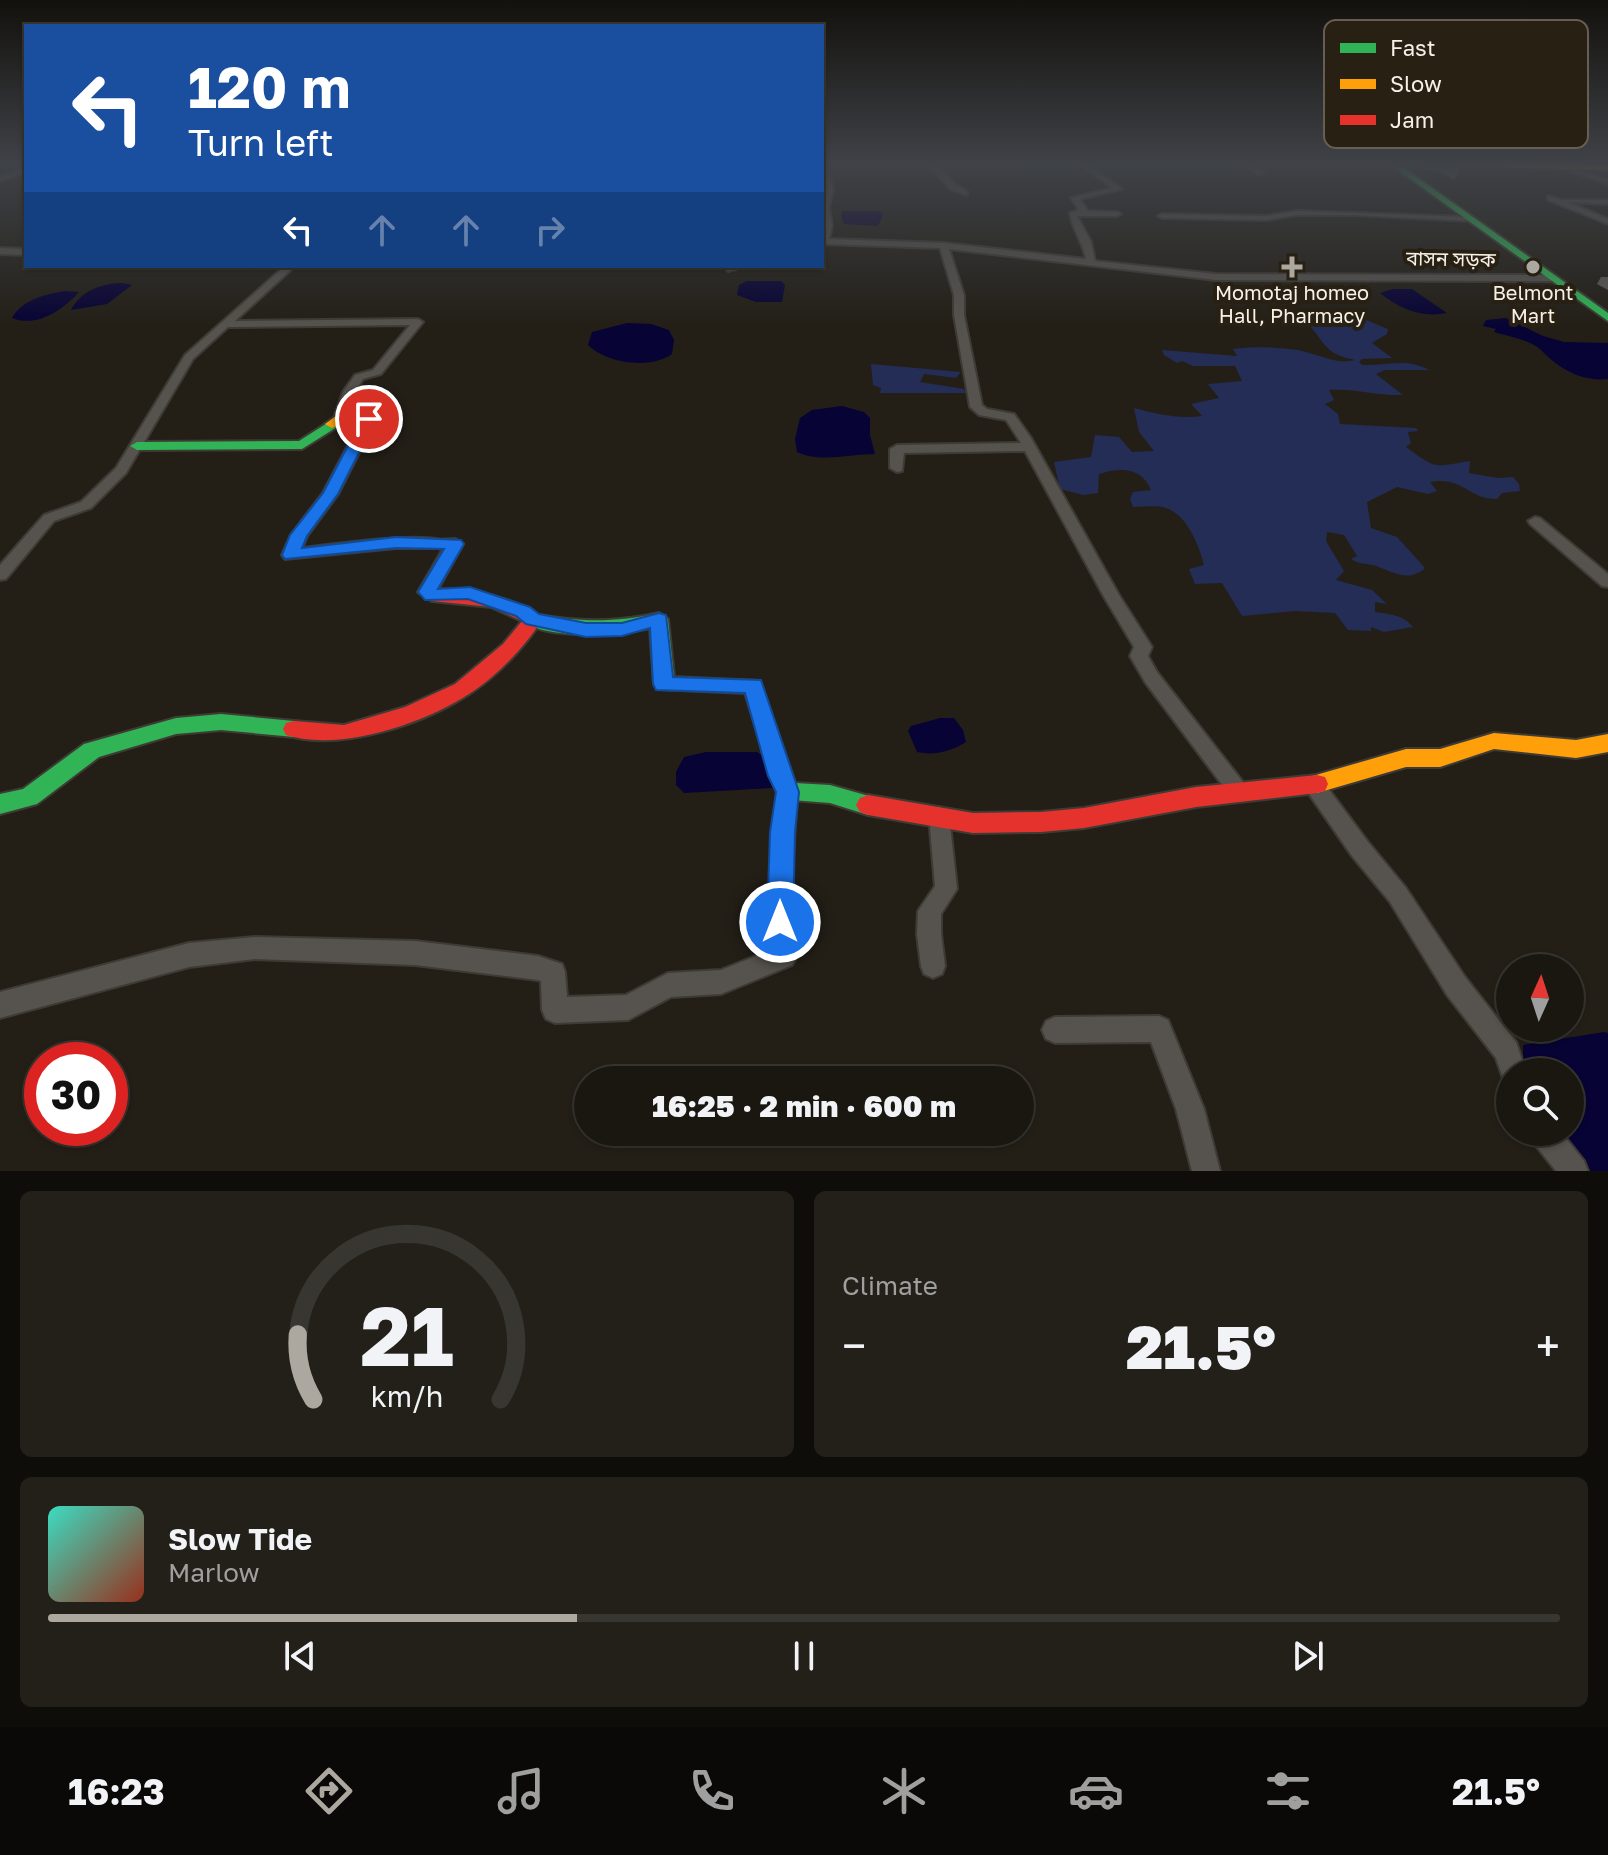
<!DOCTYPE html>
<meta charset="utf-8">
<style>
:root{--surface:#1a1711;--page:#23201a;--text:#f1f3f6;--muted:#9f9f9f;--line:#383631;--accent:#aca79f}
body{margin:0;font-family:"Golos Text","Noto Sans Bengali",sans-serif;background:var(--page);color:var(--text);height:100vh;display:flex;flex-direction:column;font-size:30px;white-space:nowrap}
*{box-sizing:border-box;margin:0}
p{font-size:26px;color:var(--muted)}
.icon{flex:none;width:44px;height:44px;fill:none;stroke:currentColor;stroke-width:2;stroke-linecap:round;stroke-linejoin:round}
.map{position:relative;height:1171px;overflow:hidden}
.panel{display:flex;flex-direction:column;gap:20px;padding:20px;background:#0e0d09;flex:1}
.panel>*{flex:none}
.guide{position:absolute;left:24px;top:24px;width:800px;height:244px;border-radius:0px;box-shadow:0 2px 6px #0004,0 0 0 2px var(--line);background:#1a4fa0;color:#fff;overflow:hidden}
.needle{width:52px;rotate:3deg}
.tools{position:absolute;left:1496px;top:954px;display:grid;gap:16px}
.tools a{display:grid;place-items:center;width:88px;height:88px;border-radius:50%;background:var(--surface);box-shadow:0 2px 6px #0004,0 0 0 2px var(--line);font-size:40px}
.speed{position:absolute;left:24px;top:1042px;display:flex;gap:16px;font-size:40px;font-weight:700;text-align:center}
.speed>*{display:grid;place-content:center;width:104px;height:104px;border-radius:50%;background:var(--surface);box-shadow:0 2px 6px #0004,0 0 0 2px var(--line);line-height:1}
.speed .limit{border:12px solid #d22;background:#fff;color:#111}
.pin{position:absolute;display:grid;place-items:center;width:68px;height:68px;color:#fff;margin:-34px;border:4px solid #fff;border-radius:50%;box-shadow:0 2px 8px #0007}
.me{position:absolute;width:88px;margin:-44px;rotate:0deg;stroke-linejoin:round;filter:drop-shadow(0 0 6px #0008)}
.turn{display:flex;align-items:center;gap:28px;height:168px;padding:0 32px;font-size:36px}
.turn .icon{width:104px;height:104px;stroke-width:2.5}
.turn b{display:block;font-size:56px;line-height:68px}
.lanes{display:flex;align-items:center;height:76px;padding:0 32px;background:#0003;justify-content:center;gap:40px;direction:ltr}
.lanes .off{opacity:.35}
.big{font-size:60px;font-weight:800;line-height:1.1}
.panel .tile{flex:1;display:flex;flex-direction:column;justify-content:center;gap:12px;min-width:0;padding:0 28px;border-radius:12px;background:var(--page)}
.panel .dial{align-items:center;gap:0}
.dial svg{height:208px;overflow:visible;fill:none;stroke:var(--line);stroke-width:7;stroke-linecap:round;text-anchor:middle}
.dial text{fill:var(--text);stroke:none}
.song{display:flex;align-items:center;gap:24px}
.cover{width:96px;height:96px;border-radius:12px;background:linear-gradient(135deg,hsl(170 70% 55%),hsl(10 70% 35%))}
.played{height:8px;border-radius:4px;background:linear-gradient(90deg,var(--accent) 35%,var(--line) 35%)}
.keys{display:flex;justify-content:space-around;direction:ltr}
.heat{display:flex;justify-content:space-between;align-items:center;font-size:44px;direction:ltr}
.panel .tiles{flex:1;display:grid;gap:20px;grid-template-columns:1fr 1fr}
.tile:last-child{grid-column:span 2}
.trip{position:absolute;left:574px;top:1066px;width:460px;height:80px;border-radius:40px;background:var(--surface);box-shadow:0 2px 6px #0004,0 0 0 2px var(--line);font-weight:800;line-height:80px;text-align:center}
.menu{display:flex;height:128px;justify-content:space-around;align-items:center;background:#0a0907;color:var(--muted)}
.menu .icon{width:56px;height:56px}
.menu .current{color:var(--accent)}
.menu b{font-size:36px;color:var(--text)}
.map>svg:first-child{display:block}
.green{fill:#232d56}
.water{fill:#070334}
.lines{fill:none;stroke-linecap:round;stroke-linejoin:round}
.street-casing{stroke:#3e3b35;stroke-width:4}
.fast-casing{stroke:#3e3b35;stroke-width:4}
.slow-casing{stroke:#3e3b35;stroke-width:4}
.jam-casing{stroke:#3e3b35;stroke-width:4}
.street{fill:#56524d;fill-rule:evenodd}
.fast{fill:#30b455;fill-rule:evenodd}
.slow{fill:#ff9f0a;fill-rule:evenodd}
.jam{fill:#e5322d;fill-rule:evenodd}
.wall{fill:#5b5853}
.building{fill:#6a6660;stroke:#4a4743;stroke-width:2}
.route{fill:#1a73e8;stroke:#114b97;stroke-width:2}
.poi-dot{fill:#aca79f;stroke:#282012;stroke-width:3}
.labels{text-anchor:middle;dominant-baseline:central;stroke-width:8;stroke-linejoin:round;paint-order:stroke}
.far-street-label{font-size:20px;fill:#f6f0e8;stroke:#282012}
.far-poi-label{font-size:20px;fill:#f6f0e8;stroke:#282012}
.key{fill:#282012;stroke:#665e52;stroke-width:2}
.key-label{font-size:22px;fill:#f6f0e8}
</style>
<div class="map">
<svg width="1608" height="1171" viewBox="0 0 1608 1171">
<rect width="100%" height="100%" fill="#231f17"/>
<!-- green -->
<path class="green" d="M1366,320L1388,329L1387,334L1372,343L1392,358L1362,359L1359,362L1362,365C1387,366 1407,357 1429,370H1385L1376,374L1403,395C1376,396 1355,388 1329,390L1334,400L1325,404L1338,414L1340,424L1416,428L1418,431L1408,432L1411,443L1406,447C1438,470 1432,467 1470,461L1469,473L1498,478L1513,477L1519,484L1520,491L1502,493L1497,499C1469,500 1464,476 1430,482L1437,491L1428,494L1397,487L1367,502L1371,528L1397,537L1425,568C1409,583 1393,572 1376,566C1367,563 1360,565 1351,559L1357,556L1344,535L1327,532L1326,541L1344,571L1336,580L1372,590L1387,604L1375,602V612C1389,614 1404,615 1413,627L1384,632L1371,627V631L1348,630L1335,613L1295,611L1242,616L1222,583L1195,584L1189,569L1204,565C1199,545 1187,515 1166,508C1156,505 1143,507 1133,507L1130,499L1133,492L1151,490C1142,467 1120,467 1099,474L1098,493L1083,495L1060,489L1054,462L1091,457L1095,435L1119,437L1132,452L1154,451L1139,432L1134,408C1157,414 1178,419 1202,416L1191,404L1219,398L1208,384L1242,381L1235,366H1193L1182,361L1177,363L1164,355L1162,350L1237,356L1233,349C1254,346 1276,347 1298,350C1318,354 1336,365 1355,360C1327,354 1328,348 1310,326C1328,319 1347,327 1365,324Z
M871,364L961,372L956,378L924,374L920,382L964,389L966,393H880L881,388L873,385Z"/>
<!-- water -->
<path class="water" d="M843,211H880L883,215L878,226L844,224L841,216Z
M747,281H781L785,285L782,302H756L737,295L739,285Z
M122,283L132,285L107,304L71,310C80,292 101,283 122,283Z
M1393,289H1412L1447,313C1421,318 1400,309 1380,293Z
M64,291L79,292C63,310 37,328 12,318C23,299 44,295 64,291Z
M1506,318L1543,336L1564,342L1608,343V379C1581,382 1558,368 1541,350C1531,340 1507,336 1494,332L1496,329L1483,326L1486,320Z
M627,323L651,324L669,330L674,340L672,354C650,370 606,363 588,345L592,332Z
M842,406L864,412L870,418V435L875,454C851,454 818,463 797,452L795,439L800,418L812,410Z
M940,718H954L963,730L966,742C952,751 935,756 917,752L908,731L911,726Z
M706,752H757L763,756L772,788L684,793L676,785V772L684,757Z
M1604,1032L1608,1033V1171H1587L1554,1132H1570V1072H1523V1045Z"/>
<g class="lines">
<defs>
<path id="street" d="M822,163H826L833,189L829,208L832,226L829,239L944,243L1086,259C1083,243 1071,226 1070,213L1079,210L1071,198L1112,188L1078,163H1085L1122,189L1080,199L1088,211L1117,212L1121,214L1117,216H1077L1091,242L1095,261L1216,274L1551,275L1556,278L1551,281L1216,280L949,249L964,295V315L982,405L987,409L1014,414L1031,438L1119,595L1152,647L1148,656L1157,672L1246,786L1249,792L1246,798L1239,800L1232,798L1145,682L1130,656L1134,647L1103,595L1025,451L904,453L902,471L897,472L890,468V449L897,445L1021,443L1006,420L979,415L970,407L954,315V295L940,248L822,244V204L825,189Z
M928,163H935L956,185L967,191V195L950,189Z
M1243,163H1250L1265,173L1258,175Z
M1559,165L1608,180V184L1559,167Z
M26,168V172L0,181V177Z
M1548,196L1561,200H1608V204L1568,202L1608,219V224L1548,200Z
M1297,211L1471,217L1475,219L1471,221L1354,215H1297L1266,220L1162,218L1158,216L1162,214L1266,216Z
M0,248L26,249V255L0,254Z
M285,266H295L235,321L418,319L423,322L381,374L363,379L355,392L346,418L340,422L334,418L343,392L355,375L373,370L410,325L228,327L193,359L126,473L91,508L54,521L6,579L0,580V565L44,515L81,502L116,468L185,355Z
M724,266H734L736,269L728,271Z
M1535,517L1540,518L1608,574V587L1602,586L1530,524L1528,521Z
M1314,777L1321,779L1368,842L1406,888L1465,977L1516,1042L1526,1072H1510V1084L1504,1081L1496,1058L1447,995L1390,902L1352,856L1307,791L1304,785L1307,779Z
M787,784L794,786L797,792L790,906L796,957L792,965L721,994L671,997L628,1020L555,1023L546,1019L542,1010L541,981L538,980L415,965L255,959L189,967L0,1018V992L189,943L255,937L415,941L538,956L562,964L565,972L567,997L626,995L668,973L721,970L771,950L768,906L777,792L780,786Z
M939,807L946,810L949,816L957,889L941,914V934L945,966L942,974L933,978L924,974L921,966L917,934L918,911L935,886L929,816L932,810Z
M1159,1016L1168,1020L1204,1109L1220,1171H1192L1176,1109L1151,1042L1055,1043L1046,1039L1042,1030L1046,1021L1055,1017Z
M1529,1132H1561L1584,1161L1588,1171H1556L1533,1142Z"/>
<path id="fast" d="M1388,163H1397L1608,313V321Z
M332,420L337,421V427L302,449L137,450L130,446L137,442L299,441Z
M659,613L668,619L674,677L760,681L795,783L830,785L876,798L880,805L876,812L868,815L830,803L779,799L745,693L657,689L654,684L650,628C625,634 541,641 524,620L533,614C577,622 615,623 659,613Z
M221,714L294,721L302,723L305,729L302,735L294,737L221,730L176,734L99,757L37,804L0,814V794L23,789L84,744L176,718Z"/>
<path id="slow" d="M1421,163L1608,166V170L1425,165Z
M350,412L369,415L376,419L338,494L307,536L302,548C329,545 435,529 451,544L449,548H396L285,559L282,555L291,535L323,493L361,421H348L332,428L325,424L336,416Z
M1494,733L1576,740L1608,734V752L1576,758L1494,749L1440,767H1406L1317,793L1309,791L1306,784L1309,777L1406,749H1440Z"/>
<path id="jam" d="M455,539L463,544L438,589C475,589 508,596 540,616L542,620C524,648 497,676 469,694C423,724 340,752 286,735L283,729L286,723L294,721L344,725L405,707L455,684L503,644L522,621L491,607L432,601L418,592L443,549L437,548L435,544L437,540Z
M1317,775L1325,777L1328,784L1325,791L1317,793L1196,807L1084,828L1041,832L973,833L868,815L860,812L856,805L860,798L868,795L973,813L1041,812L1084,808L1196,787Z"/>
</defs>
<!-- street casing -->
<use href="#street" class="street-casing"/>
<!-- fast casing -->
<use href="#fast" class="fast-casing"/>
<!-- slow casing -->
<use href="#slow" class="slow-casing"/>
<!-- jam casing -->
<use href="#jam" class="jam-casing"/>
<!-- street -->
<use href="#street" class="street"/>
<!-- fast -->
<use href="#fast" class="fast"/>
<!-- slow -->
<use href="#slow" class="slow"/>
<!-- jam -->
<use href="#jam" class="jam"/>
</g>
<!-- wall -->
<path class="wall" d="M1427,163H1461L1458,173L1454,180L1438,171L1424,170Z
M1601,277H1608V290L1597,284Z"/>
<!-- building -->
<path class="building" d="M1443,163H1461L1462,164L1458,171Z"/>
<!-- sky -->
<linearGradient id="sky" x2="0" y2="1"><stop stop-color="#13110d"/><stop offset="0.5" stop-color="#3f4247"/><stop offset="1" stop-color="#3f4247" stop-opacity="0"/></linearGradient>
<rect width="1608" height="327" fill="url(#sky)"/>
<!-- route -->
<path class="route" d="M369,415L376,419L338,494L307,536L302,548L396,537L461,540L464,544L438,589L470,587L530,607L539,614L586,623H622L659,613L666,615L673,677L761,680L799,792L795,832L793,922L790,931L780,935L771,931L767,922L770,832L776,792L768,776L745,693L656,690L653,684L650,628L622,636L586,637L526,624L516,616L468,599L425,600L418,592L444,549L396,548L285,559L282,555L290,535L323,493L362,419Z"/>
<!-- markers -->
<g class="poi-dot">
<path d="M1288 255h8v8h8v8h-8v8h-8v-8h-8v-8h8z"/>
<circle cx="1533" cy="267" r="8"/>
</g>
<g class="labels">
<!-- far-street labels -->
<g class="far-street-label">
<text transform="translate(1451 258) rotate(1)">বাসন সড়ক</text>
</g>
<!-- far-poi labels -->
<g class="far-poi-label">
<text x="1292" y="292">Momotaj homeo<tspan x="1292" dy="23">Hall, Pharmacy</tspan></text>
<text x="1533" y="292">Belmont<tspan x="1533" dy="23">Mart</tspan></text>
</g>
</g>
<!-- legend -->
<rect x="1324" y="20" width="264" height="128" rx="12" class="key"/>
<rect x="1340" y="43" width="36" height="10" fill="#30b455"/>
<rect x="1340" y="79" width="36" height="10" fill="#ff9f0a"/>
<rect x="1340" y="115" width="36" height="10" fill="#e5322d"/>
<g class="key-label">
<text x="1390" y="56">Fast</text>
<text x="1390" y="92">Slow</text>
<text x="1390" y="128">Jam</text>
</g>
</svg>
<div class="tools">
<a><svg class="needle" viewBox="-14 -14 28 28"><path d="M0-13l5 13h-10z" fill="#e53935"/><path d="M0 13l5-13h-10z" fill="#9f9f9f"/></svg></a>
<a><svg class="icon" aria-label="search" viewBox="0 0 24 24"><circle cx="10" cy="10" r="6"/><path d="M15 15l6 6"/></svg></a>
</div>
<div class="speed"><div class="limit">30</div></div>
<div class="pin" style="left:369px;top:419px;background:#d93025"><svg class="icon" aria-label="arrive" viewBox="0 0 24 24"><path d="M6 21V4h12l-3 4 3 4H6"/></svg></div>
<svg class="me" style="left:780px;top:922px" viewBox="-20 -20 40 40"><circle r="17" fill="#1a73e8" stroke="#fff" stroke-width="3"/><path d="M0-11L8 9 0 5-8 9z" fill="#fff"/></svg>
<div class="trip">16:25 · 2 min · 600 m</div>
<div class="guide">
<div class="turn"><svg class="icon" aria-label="left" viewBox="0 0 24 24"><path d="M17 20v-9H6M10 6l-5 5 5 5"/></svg><div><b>120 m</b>Turn left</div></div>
<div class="lanes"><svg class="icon" aria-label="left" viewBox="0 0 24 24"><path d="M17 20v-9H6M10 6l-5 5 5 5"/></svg><svg class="icon off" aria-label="ahead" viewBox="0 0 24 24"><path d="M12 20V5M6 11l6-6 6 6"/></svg><svg class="icon off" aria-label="ahead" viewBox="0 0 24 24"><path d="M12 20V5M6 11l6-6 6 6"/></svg><svg class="icon off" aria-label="right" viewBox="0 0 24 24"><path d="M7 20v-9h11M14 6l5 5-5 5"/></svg></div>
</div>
</div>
<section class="panel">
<div class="tiles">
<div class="tile dial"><svg viewBox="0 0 100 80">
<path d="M14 69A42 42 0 1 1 86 69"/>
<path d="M14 69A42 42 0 0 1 8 44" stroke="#aca79f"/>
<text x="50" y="56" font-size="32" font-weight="700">21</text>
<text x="50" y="72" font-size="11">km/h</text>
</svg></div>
<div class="tile"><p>Climate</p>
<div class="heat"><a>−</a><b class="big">21.5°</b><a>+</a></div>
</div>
<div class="tile">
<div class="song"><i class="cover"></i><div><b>Slow Tide</b><p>Marlow</p></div></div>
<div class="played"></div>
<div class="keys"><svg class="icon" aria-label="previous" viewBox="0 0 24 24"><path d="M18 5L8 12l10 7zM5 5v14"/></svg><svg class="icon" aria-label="pause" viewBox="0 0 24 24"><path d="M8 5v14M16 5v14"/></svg><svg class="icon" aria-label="next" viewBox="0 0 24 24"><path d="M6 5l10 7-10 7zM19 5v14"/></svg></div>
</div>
</div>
</section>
<nav class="menu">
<b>16:23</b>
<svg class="icon current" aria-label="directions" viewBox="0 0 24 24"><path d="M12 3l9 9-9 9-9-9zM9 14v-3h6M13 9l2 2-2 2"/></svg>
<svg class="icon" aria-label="music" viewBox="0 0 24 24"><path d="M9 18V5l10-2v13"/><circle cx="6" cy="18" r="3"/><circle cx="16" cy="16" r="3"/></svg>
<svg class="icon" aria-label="phone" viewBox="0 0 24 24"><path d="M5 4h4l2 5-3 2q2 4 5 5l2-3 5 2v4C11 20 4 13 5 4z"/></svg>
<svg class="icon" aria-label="climate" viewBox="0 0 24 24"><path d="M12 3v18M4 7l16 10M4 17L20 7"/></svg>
<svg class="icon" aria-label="car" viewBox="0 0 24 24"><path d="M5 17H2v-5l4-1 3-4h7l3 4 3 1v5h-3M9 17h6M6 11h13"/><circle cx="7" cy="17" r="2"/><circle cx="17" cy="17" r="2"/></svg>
<svg class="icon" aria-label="filters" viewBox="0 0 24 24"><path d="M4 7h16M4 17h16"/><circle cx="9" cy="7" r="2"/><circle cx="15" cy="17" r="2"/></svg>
<b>21.5°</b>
</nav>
